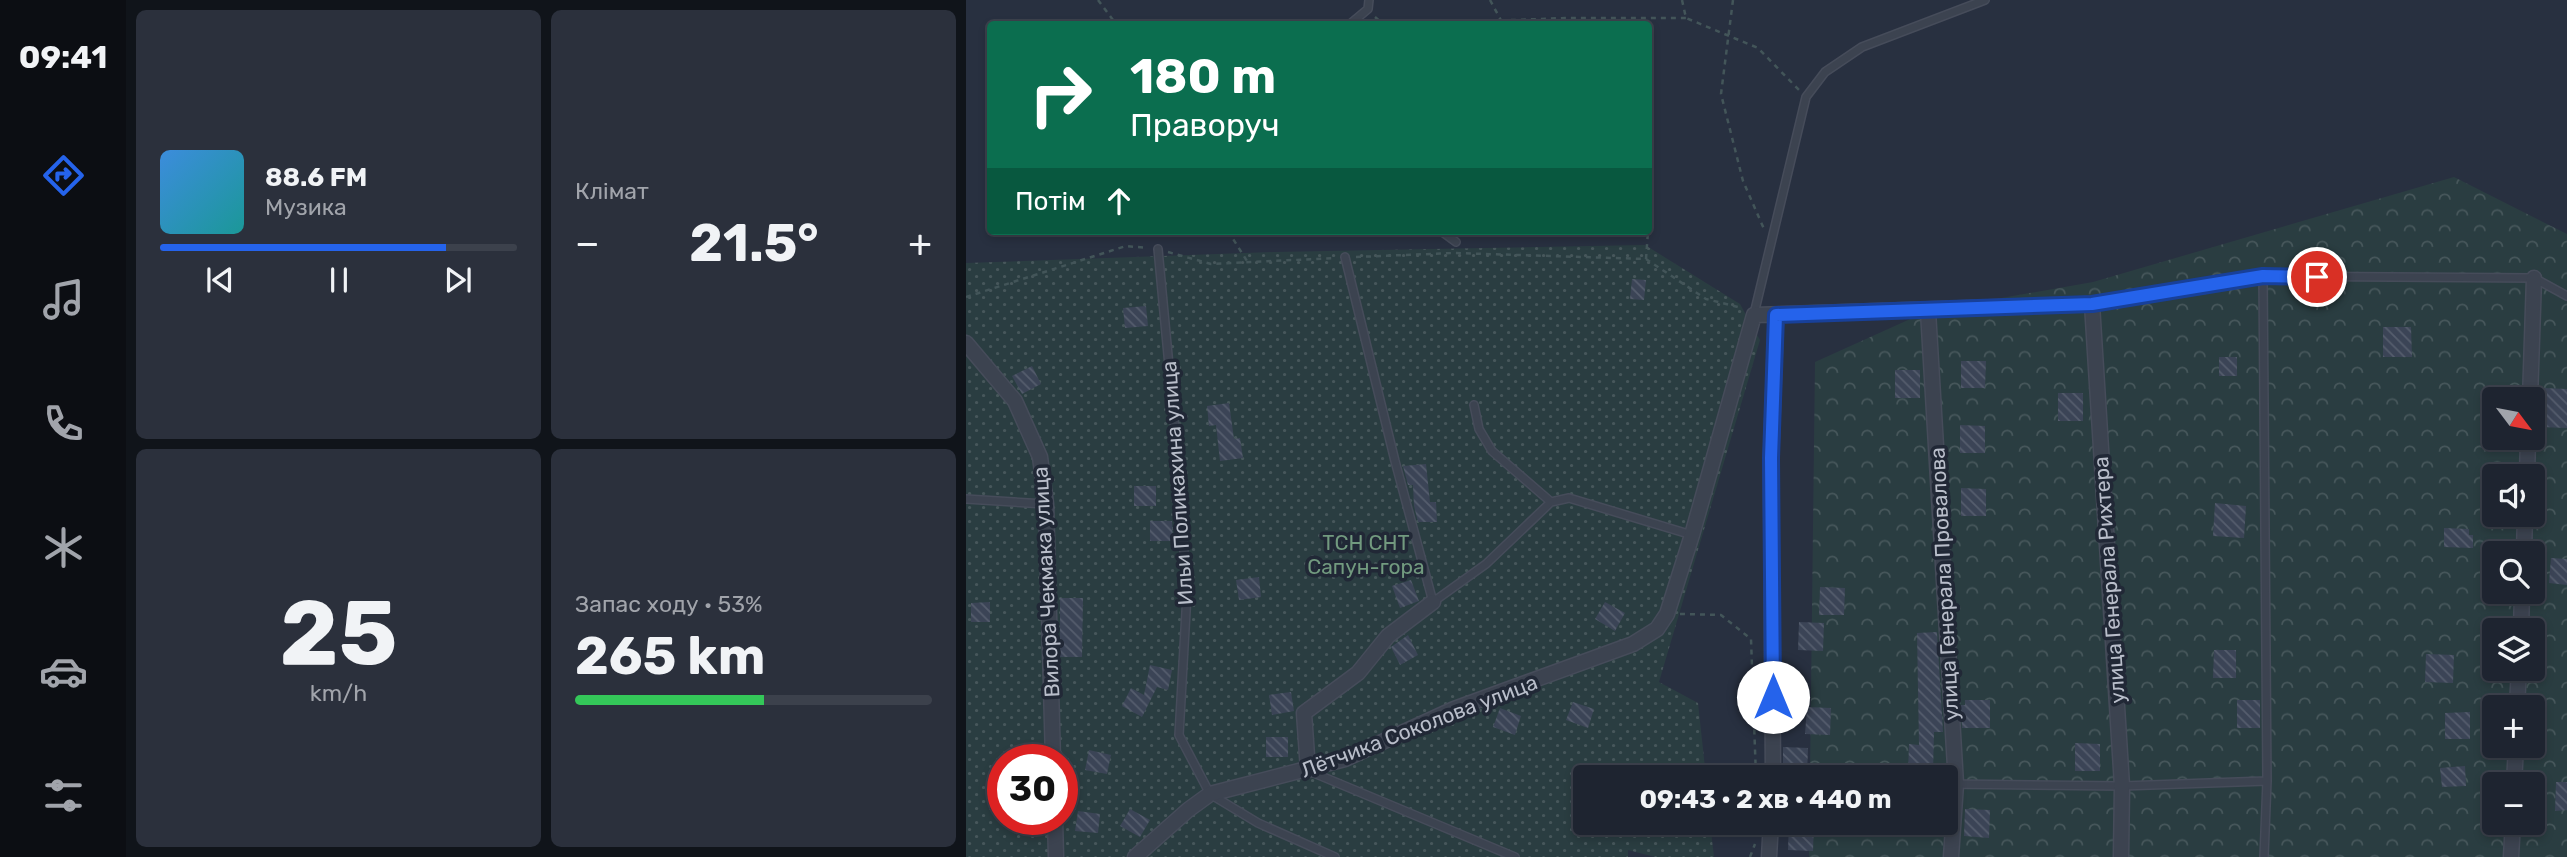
<!DOCTYPE html>
<html lang="uk">
<meta charset="utf-8">
<style>
:root{--surface:#1e2430;--page:#2b303c;--text:#f1f3f6;--muted:#a1a4ab;--line:#3c414c;--accent:#2563eb}
body{margin:0;font-family:Rubik,sans-serif;background:var(--page);color:var(--text);height:100vh;display:flex;flex-direction:column;font-size:26px;white-space:nowrap}
*{box-sizing:border-box;margin:0}
p{font-size:23px;color:var(--muted)}
.icon{flex:none;width:38px;height:38px;fill:none;stroke:currentColor;stroke-width:2;stroke-linecap:round;stroke-linejoin:round}
.map{position:relative;flex:1;overflow:hidden}
.sheet{display:flex;flex-direction:column;gap:10px;padding:10px;background:#10141a;width:840px}
.sheet>*{flex:none}
.banner{position:absolute;left:21px;top:21px;width:665px;height:214px;border-radius:7px;box-shadow:0 4px 10px #0003,0 0 0 2px var(--line);background:#0b6e4f;color:#fff;overflow:hidden}
.needle{width:46px;rotate:122deg}
.controls{position:absolute;left:1516px;top:387px;display:grid;gap:14px}
.controls a{display:grid;place-items:center;width:63px;height:63px;border-radius:7px;background:var(--surface);box-shadow:0 4px 10px #0003,0 0 0 2px var(--line);font-size:35px}
.speed{position:absolute;left:21px;top:744px;display:flex;gap:14px;font-size:35px;font-weight:700;text-align:center}
.speed>*{display:grid;place-content:center;width:91px;height:91px;border-radius:50%;background:var(--surface);box-shadow:0 4px 10px #0003,0 0 0 2px var(--line);line-height:1}
.speed .limit{border:10px solid #d22;background:#fff;color:#111}
.pin{position:absolute;display:grid;place-items:center;width:60px;height:60px;color:#fff;margin:-30px;border:4px solid #fff;border-radius:50%;box-shadow:0 2px 7px #0007}
.me{position:absolute;width:77px;margin:-38px;rotate:0deg;stroke-linejoin:round;filter:drop-shadow(0 0 5px #0008)}
.turn{display:flex;align-items:center;gap:24px;height:147px;padding:0 28px;font-size:32px}
.turn .icon{width:91px;height:91px;stroke-width:2.5}
.turn b{display:block;font-size:49px;line-height:60px}
.then{display:flex;align-items:center;height:66px;padding:0 28px;background:#0003;gap:14px;font-size:26px}
.big{font-size:52px;font-weight:700;line-height:1.1}
.sheet .tile{flex:1;display:flex;flex-direction:column;justify-content:center;gap:10px;min-width:0;padding:0 24px;border-radius:10px;background:var(--page)}
.sheet .dial{align-items:center;gap:0}
.dial b{font-size:91px;line-height:1}
.song{display:flex;align-items:center;gap:21px}
.cover{width:84px;height:84px;border-radius:10px;background:linear-gradient(135deg,hsl(210 70% 55%),hsl(180 70% 35%))}
.played{height:7px;border-radius:4px;background:linear-gradient(90deg,var(--accent) 80%,var(--line) 80%)}
.keys{display:flex;justify-content:space-around;direction:ltr}
.heat{display:flex;justify-content:space-between;align-items:center;font-size:38px;direction:ltr}
.charge{height:10px;border-radius:5px;background:linear-gradient(90deg,#34c759 53%,var(--line) 0)}
.sheet .tiles{flex:1;display:grid;gap:10px;grid-template-columns:repeat(2,1fr)}
.trip{position:absolute;left:607px;top:765px;width:385px;height:70px;border-radius:7px;background:var(--surface);box-shadow:0 4px 10px #0003,0 0 0 2px var(--line);font-weight:700;line-height:70px;text-align:center}
main{display:flex;flex:1;min-height:0}
.dock{display:flex;flex-direction:column;width:126px;justify-content:space-around;align-items:center;background:#0c0e13;color:var(--muted)}
.dock .icon{width:49px;height:49px}
.dock .active{color:var(--accent)}
.dock b{font-size:32px;color:var(--text)}
.map>svg:first-child{display:block}
.forest{fill:url(#forest-crowns);fill-rule:evenodd}
.garden{fill:url(#garden-dots);fill-rule:evenodd}
.building{fill:url(#building-back-hatch)}
.lines{fill:none;stroke-linecap:round;stroke-linejoin:round}
.service-casing{stroke:#464c5a;stroke-width:10}
.minor-casing{stroke:#464c5a;stroke-width:17}
.path{stroke:#435559;stroke-width:2.5;stroke-dasharray:5 5;stroke-linecap:butt}
.service{stroke:#3c4350;stroke-width:7}
.minor{stroke:#3c4350;stroke-width:14}
.route-casing{stroke:#184099;stroke-width:18}
.route{stroke:#2563eb;stroke-width:12}
.labels{text-anchor:middle;dominant-baseline:central;stroke-width:7;stroke-linejoin:round;paint-order:stroke}
.street-label{font-size:21px;fill:#b9beca;stroke:#212836}
.park-label{font-size:21px;fill:#729a7f;stroke:#212836}
</style>
<main>
<nav class="dock">
<b>09:41</b>
<svg class="icon active" aria-label="directions" viewBox="0 0 24 24"><path d="M12 3l9 9-9 9-9-9zM9 14v-3h6M13 9l2 2-2 2"/></svg>
<svg class="icon" aria-label="music" viewBox="0 0 24 24"><path d="M9 18V5l10-2v13"/><circle cx="6" cy="18" r="3"/><circle cx="16" cy="16" r="3"/></svg>
<svg class="icon" aria-label="phone" viewBox="0 0 24 24"><path d="M5 4h4l2 5-3 2q2 4 5 5l2-3 5 2v4C11 20 4 13 5 4z"/></svg>
<svg class="icon" aria-label="climate" viewBox="0 0 24 24"><path d="M12 3v18M4 7l16 10M4 17L20 7"/></svg>
<svg class="icon" aria-label="car" viewBox="0 0 24 24"><path d="M5 17H2v-5l4-1 3-4h7l3 4 3 1v5h-3M9 17h6M6 11h13"/><circle cx="7" cy="17" r="2"/><circle cx="17" cy="17" r="2"/></svg>
<svg class="icon" aria-label="filters" viewBox="0 0 24 24"><path d="M4 7h16M4 17h16"/><circle cx="9" cy="7" r="2"/><circle cx="15" cy="17" r="2"/></svg>
</nav>
<section class="sheet">
<div class="tiles">
<div class="tile">
<div class="song"><i class="cover"></i><div><b>88.6 FM</b><p>Музика</p></div></div>
<div class="played"></div>
<div class="keys"><svg class="icon" aria-label="previous" viewBox="0 0 24 24"><path d="M18 5L8 12l10 7zM5 5v14"/></svg><svg class="icon" aria-label="pause" viewBox="0 0 24 24"><path d="M8 5v14M16 5v14"/></svg><svg class="icon" aria-label="next" viewBox="0 0 24 24"><path d="M6 5l10 7-10 7zM19 5v14"/></svg></div>
</div>
<div class="tile"><p>Клімат</p>
<div class="heat"><a>−</a><b class="big">21.5°</b><a>+</a></div>
</div>
<div class="tile dial"><b>25</b><p>km/h</p></div>
<div class="tile"><p>Запас ходу · 53%</p><b class="big">265 km</b><div class="charge"></div></div>
</div>
</section>
<div class="map">
<svg width="1601" height="857" viewBox="0 0 1601 857">
<defs>
<pattern id="forest-crowns" width="20" height="18" patternUnits="userSpaceOnUse" patternTransform="scale(1.75)"><rect width="20" height="18" fill="#2a3d41"/><path d="M2 6a3 3 0 1 1 6 0M12 15a3 3 0 1 1 6 0" fill="none" stroke="#47575b"/></pattern>
<pattern id="garden-dots" width="8" height="8" patternUnits="userSpaceOnUse" patternTransform="scale(1.75)"><rect width="8" height="8" fill="#2a3d41"/><path d="M2 2h.1M6 6h.1" fill="none" stroke="#47575b" stroke-width="1.8" stroke-linecap="round"/></pattern>
<pattern id="building-back-hatch" width="6" height="6" patternUnits="userSpaceOnUse" patternTransform="scale(1.75)"><rect width="6" height="6" fill="#3b4456"/><path d="M-1 5l2 2M0 0l6 6M5-1l2 2" fill="none" stroke="#555d6d"/></pattern>
</defs>
<rect width="100%" height="100%" fill="#283040"/>
<!-- forest -->
<path class="forest" d="M1488,177L1601,234V857H843V823L980,822V777H844L849,362L962,311L1127,282ZM1528,399H1566V438H1528ZM1528,476H1566V514H1528ZM1528,553H1566V592H1528ZM1528,630H1566V668H1528ZM1528,707H1566V746H1528ZM1528,784H1566V822H1528Z"/>
<!-- garden -->
<path class="garden" d="M679,245L774,304L794,340L693,682L732,703L740,777H620V822L744,823L748,857H689L662,850V857H0V263L308,252ZM37,760H96V819H37Z"/>
<!-- building -->
<path class="building" d="M666,279L680,280L678,300L664,299Z
M180,306L182,326L159,328L157,308Z
M1417,327H1445L1446,357H1417Z
M1253,357H1271V376H1253Z
M995,361H1020L1019,388H995Z
M66,366L75,384L56,394L46,376Z
M929,370H954V398H929Z
M1577,388L1601,389V428L1572,427Z
M1092,393H1117V421H1092Z
M263,403L268,439L274,438L277,458L254,461L250,425L243,426L241,406Z
M994,425L1019,426V453H994Z
M460,464L464,502H470L471,522H452L448,506L447,485H442L437,466Z
M168,486H190V506H168Z
M995,488L1020,489V516H995Z
M1249,503L1280,506L1278,538L1247,536Z
M184,521H206L207,541H184Z
M1478,528L1503,529V535H1507V548L1478,547Z
M1585,558L1601,559V585L1583,583Z
M293,577L295,597L273,600L270,580Z
M445,580L453,601L434,608L426,586Z
M854,587L879,588L878,615H853Z
M94,598H117L116,657H94Z
M24,602V622H5V603Z
M639,602L659,613L649,631L629,619Z
M833,622L858,623L857,651L832,650Z
M971,632L977,732H968L967,773L942,772L943,744L953,745L951,633Z
M442,635L452,655L434,665L425,647Z
M1248,650H1270V678H1247Z
M1460,654L1488,655L1487,683L1459,682Z
M184,665L206,670L202,690L191,687L176,717L156,706L165,688L178,695Z
M325,692L328,711L306,715L303,695Z
M999,700H1024V728H996L995,705H999Z
M1271,700H1294V728H1271Z
M607,702L628,709L622,728L600,720Z
M841,707L865,708L864,735L839,734Z
M534,708L555,716L549,735L527,727Z
M1504,712V739H1479V713Z
M300,737H322V757H300Z
M1109,743L1134,744V771H1109Z
M817,747L842,748L841,776L817,775Z
M123,750L145,755L141,774L119,770Z
M1499,766L1500,786L1476,787L1474,768Z
M1590,782H1601V810L1589,811Z
M164,809L184,820L174,837L154,826Z
M999,809L1024,810L1023,838L998,836Z
M112,811L134,814L132,833L109,831Z
M823,822L848,823L847,851L822,850Z"/>
<g class="lines">
<defs>
<path id="service" d="M384,24L402,9L403,0
M475,231L490,242
M192,249L210,440L221,594L213,735L244,794L292,823L369,857
M379,257L429,461L467,602L520,564L585,502L603,498L726,535
M1297,276L1568,278L1601,296
M1126,304L1297,276L1301,781L1298,857
M788,314L840,97L859,72L896,47L1019,0
M508,405L513,429L526,451L585,502
M0,499L79,504
M343,771L549,857
M980,784L1156,786L1301,781"/>
<path id="minor" d="M962,311L990,784L985,857
M0,343L49,401L74,457L80,504L87,760
M1564,399L1568,278
M1561,476L1562,438
M1558,553L1559,514
M1555,630L1556,592
M1551,707L1553,668
M342,770L338,713L392,673L422,636L467,602
M807,777L805,459L810,315
M1548,784L1550,746
M89,819L90,857
M169,857L222,810L244,794L379,759L488,709L667,644L691,629L701,614L726,535L788,315L1126,304L1156,786L1155,857
M803,857L805,822
M1545,857L1547,822"/>
</defs>
<!-- service casing -->
<use href="#service" class="service-casing"/>
<!-- minor casing -->
<use href="#minor" class="minor-casing"/>
<!-- path -->
<path class="path" d="M132,0L150,24
M524,0L537,24
M716,0L720,18L792,48L833,90
M767,0L755,94L777,181L798,229
M409,17L417,24
M445,24L599,18H720
M262,231L281,261
M202,252L245,264L369,258
M390,257L488,253L680,259L740,299L776,308
M680,259L682,231
M0,297L160,246L182,248
M714,614L755,615L785,639L790,777
M784,857L789,844"/>
<!-- service -->
<use href="#service" class="service"/>
<!-- minor -->
<use href="#minor" class="minor"/>
</g>
<g class="lines">
<defs>
<path id="route" d="M807,697L805,458L810,315L1126,304L1297,276L1351,277"/>
</defs>
<!-- route casing -->
<use href="#route" class="route-casing"/>
<!-- route -->
<use href="#route" class="route"/>
</g>
<g class="labels">
<!-- street labels -->
<g class="street-label">
<text transform="translate(211 483) rotate(-94)">Ильи Поликахина улица</text>
<text transform="translate(1143 580) rotate(-94)">улица Генерала Рихтера</text>
<text transform="translate(80 582) rotate(-93)">Вилора Чекмака улица</text>
<text transform="translate(978 584) rotate(-93)">улица Генерала Провалова</text>
<text transform="translate(453 726) rotate(-21)">Лётчика Соколова улица</text>
</g>
<!-- park labels -->
<g class="park-label">
<text x="400" y="542">ТСН СНТ<tspan x="400" dy="24">Сапун-гора</tspan></text>
</g>
</g>
</svg>
<div class="controls">
<a><svg class="needle" viewBox="-14 -14 28 28"><path d="M0-13l5 13h-10z" fill="#e53935"/><path d="M0 13l5-13h-10z" fill="#a1a4ab"/></svg></a>
<a><svg class="icon" aria-label="sound" viewBox="0 0 24 24"><path d="M4 9h4l5-4v14l-5-4H4zM17 9q2 3 0 6"/></svg></a>
<a><svg class="icon" aria-label="search" viewBox="0 0 24 24"><circle cx="10" cy="10" r="6"/><path d="M15 15l6 6"/></svg></a>
<a><svg class="icon" aria-label="layers" viewBox="0 0 24 24"><path d="M12 4l9 5-9 5-9-5zM3 14l9 5 9-5"/></svg></a>
<a>+</a>
<a>−</a>
</div>
<div class="speed"><div class="limit">30</div></div>
<div class="pin" style="left:1351px;top:277px;background:#d93025"><svg class="icon" aria-label="arrive" viewBox="0 0 24 24"><path d="M6 21V4h12l-3 4 3 4H6"/></svg></div>
<svg class="me" style="left:807px;top:697px" viewBox="-20 -20 40 40"><circle r="19" fill="#fff"/><path d="M0-13L10 11 0 6-10 11z" fill="#2563eb"/></svg>
<div class="trip">09:43 · 2 хв · 440 m</div>
<div class="banner">
<div class="turn"><svg class="icon" aria-label="right" viewBox="0 0 24 24"><path d="M7 20v-9h11M14 6l5 5-5 5"/></svg><div><b>180 m</b>Праворуч</div></div>
<div class="then">Потім<svg class="icon" aria-label="ahead" viewBox="0 0 24 24"><path d="M12 20V5M6 11l6-6 6 6"/></svg></div>
</div>
</div>
</main>
